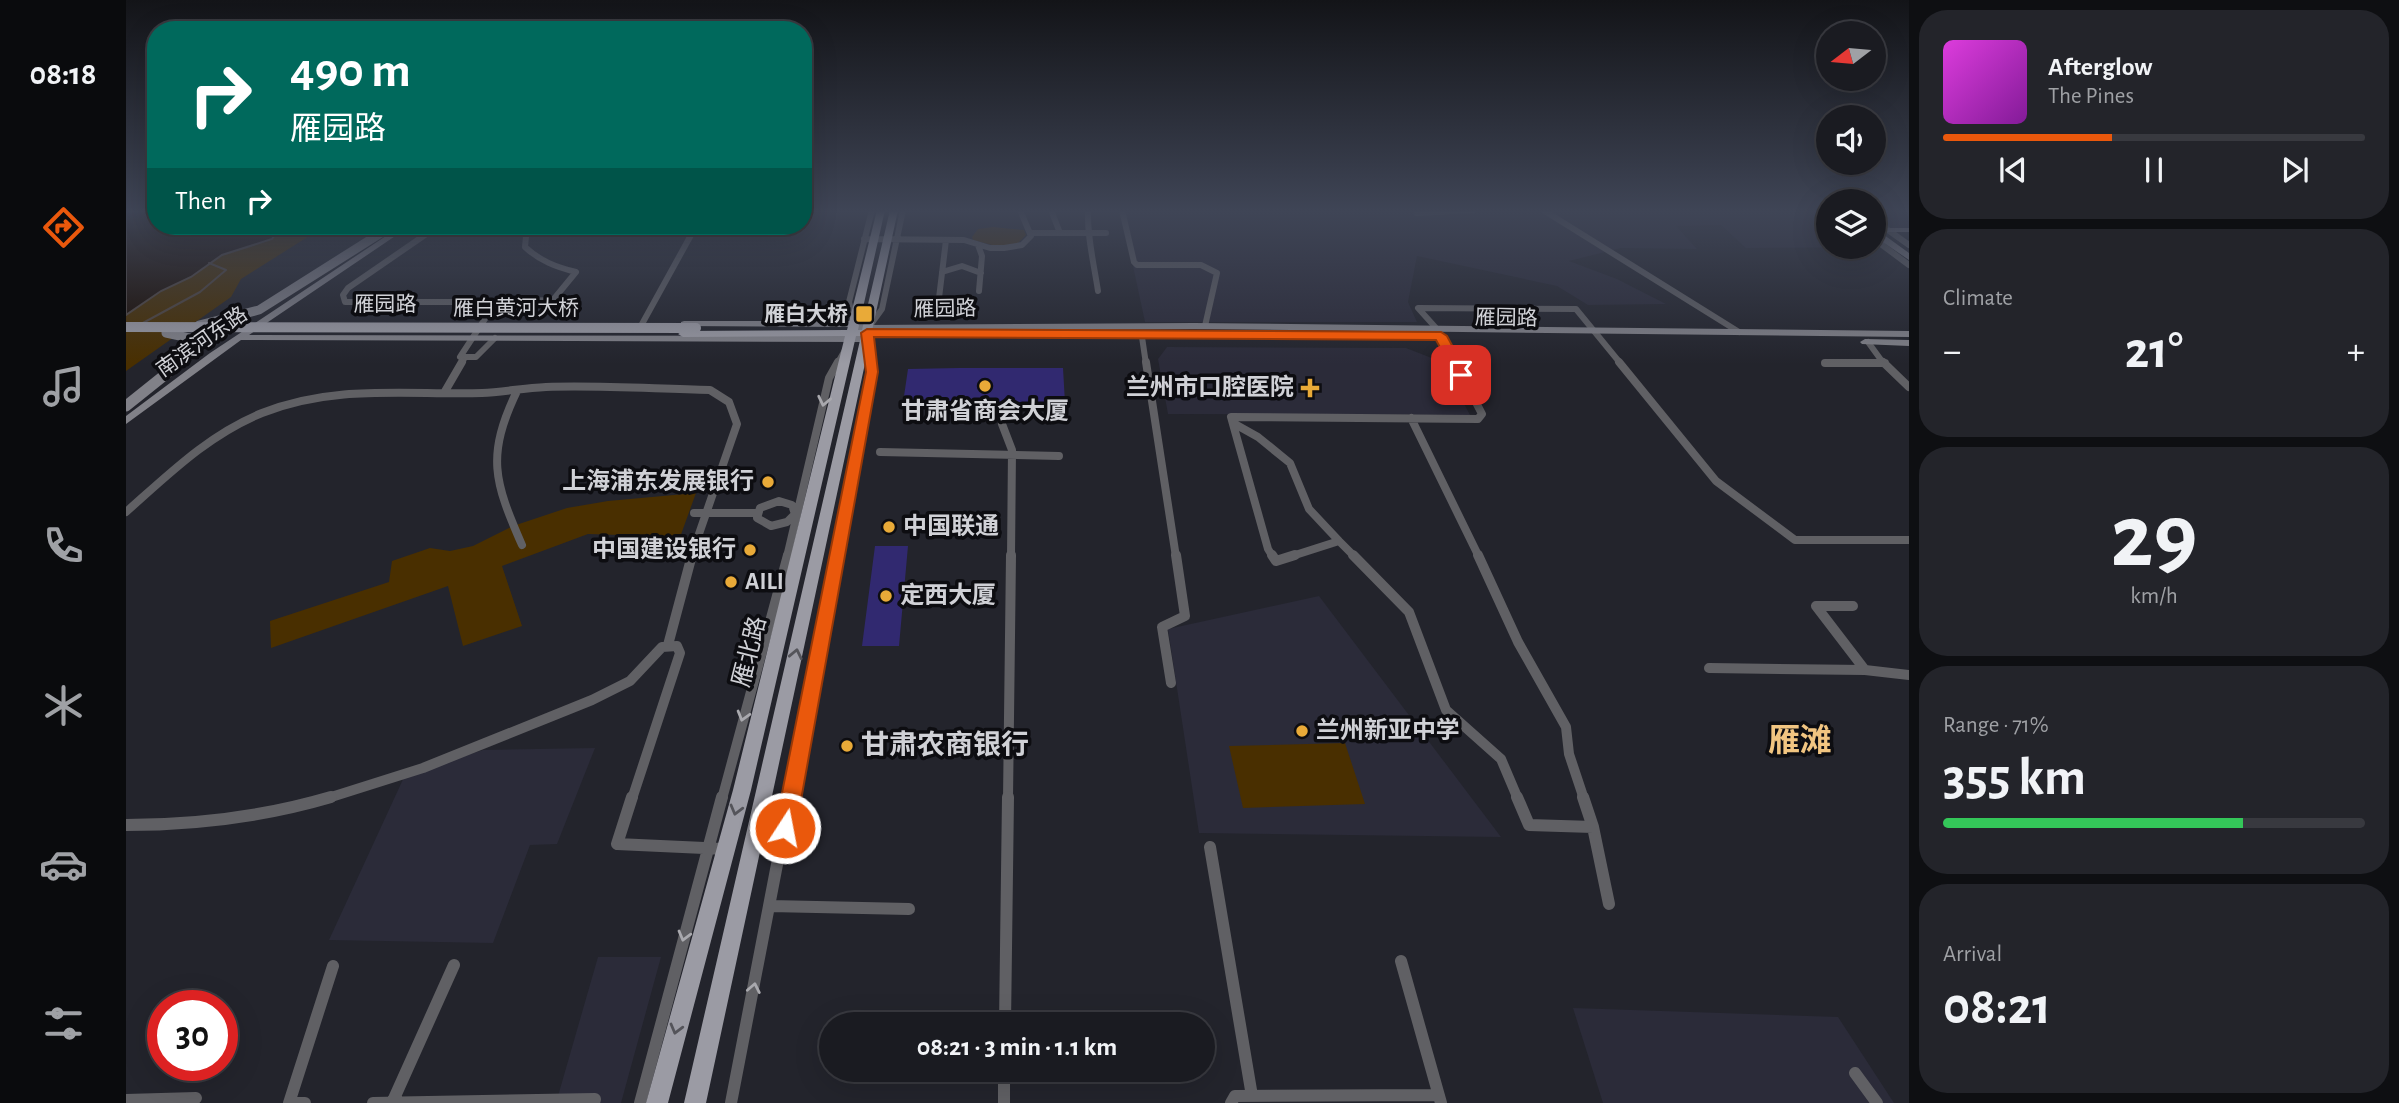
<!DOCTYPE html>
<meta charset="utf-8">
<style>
:root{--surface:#1a1b21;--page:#23242a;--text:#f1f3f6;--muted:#9fa1a5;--line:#38393f;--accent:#ea580c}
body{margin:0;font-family:"Alegreya Sans","Noto Sans SC",sans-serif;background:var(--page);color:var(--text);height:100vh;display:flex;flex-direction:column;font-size:26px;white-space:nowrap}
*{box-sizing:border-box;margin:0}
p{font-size:23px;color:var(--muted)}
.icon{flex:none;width:38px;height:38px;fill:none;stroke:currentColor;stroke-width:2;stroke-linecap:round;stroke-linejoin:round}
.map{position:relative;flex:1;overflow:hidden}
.sheet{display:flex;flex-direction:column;gap:10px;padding:10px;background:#0e0f12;width:490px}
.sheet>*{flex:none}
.top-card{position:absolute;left:21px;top:21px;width:665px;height:214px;border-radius:28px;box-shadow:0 7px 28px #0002,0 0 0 2px var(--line);background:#00695c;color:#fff;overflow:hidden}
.needle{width:46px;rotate:254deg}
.fabs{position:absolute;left:1690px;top:21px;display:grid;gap:14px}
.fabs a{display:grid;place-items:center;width:70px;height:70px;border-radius:50%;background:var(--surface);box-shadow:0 7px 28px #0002,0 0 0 2px var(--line);font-size:35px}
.speed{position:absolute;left:21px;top:990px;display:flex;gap:14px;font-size:35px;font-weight:700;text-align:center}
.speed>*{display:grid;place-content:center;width:91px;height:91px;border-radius:50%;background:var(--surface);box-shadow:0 7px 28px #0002,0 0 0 2px var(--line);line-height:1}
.speed .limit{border:10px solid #d22;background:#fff;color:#111}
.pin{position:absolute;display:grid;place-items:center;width:60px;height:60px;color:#fff;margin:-30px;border-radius:14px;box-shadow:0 4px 10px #0006}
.me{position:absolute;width:77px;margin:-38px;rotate:11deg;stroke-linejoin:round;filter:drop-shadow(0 0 5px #0008)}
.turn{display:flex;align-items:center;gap:24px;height:147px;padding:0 28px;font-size:32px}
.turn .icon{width:91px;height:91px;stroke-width:2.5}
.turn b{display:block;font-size:49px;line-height:60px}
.then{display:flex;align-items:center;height:66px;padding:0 28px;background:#0003;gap:14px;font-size:26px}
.big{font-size:52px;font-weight:700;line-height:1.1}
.sheet .card{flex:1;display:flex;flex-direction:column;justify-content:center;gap:10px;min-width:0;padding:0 24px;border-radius:28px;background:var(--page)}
.sheet .dial{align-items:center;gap:0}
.dial b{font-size:91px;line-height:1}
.song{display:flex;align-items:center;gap:21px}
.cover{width:84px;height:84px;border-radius:10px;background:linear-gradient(135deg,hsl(300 70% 55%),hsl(290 70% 35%))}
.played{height:7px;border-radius:4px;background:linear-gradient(90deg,var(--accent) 40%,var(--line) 40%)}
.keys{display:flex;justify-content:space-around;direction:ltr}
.heat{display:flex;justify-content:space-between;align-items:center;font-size:38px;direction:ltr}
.charge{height:10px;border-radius:5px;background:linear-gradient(90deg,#34c759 71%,var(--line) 0)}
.trip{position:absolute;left:693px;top:1012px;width:396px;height:70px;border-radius:35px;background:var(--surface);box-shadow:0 7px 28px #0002,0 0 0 2px var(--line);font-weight:700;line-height:70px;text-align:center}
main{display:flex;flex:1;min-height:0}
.tabs{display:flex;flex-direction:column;width:126px;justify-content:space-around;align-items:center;background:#0a0b0d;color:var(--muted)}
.tabs .icon{width:49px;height:49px}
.tabs .active{color:var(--accent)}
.tabs b{font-size:32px;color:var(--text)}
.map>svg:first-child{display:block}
.built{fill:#2b2b39}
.green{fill:#492f00}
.water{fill:#190b00;stroke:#504640;stroke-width:2}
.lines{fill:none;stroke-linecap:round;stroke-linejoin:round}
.stream{stroke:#504640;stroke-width:2}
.building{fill:#312970}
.street-far3{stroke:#606064;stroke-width:6}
.street-far2{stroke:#606064;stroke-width:8}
.street-far1{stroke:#606064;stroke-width:10}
.street{stroke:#606064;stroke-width:12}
.secondary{fill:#818188;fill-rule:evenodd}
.primary{fill:#9b9ba4;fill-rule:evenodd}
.secondary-bridge-far1{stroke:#818188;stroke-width:9}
.secondary-bridge{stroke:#818188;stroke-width:11}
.primary-bridge{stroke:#9b9ba4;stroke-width:10}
.oneway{stroke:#a9a9ae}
.oneway2{stroke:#54545a}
.route{fill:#ea580c;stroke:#983908;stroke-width:2}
.poi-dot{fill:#e9aa38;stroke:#0d0d11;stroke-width:2.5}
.labels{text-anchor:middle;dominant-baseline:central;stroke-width:7;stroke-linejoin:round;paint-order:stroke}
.far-street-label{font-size:21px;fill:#d0d1d6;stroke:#0d0d11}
.far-poi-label{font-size:21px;font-weight:bold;fill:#d0d1d6;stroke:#0d0d11;text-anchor:end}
.poi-label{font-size:24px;font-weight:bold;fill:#d0d1d6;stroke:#0d0d11;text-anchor:start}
.street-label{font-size:24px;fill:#d0d1d6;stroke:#0d0d11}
.near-poi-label{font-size:28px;font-weight:bold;fill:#d0d1d6;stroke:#0d0d11;text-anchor:start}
.near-neighbourhood-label{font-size:32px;font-weight:bold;fill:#f1c581;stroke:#0d0d11}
</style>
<main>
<nav class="tabs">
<b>08:18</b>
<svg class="icon active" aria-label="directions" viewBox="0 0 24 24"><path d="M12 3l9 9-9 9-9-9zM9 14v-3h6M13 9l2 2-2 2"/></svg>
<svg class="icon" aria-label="music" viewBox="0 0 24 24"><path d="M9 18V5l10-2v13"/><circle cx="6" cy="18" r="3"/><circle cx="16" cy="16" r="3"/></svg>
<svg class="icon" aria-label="phone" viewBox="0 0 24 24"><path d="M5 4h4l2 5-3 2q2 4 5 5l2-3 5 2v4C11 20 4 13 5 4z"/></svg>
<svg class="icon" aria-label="climate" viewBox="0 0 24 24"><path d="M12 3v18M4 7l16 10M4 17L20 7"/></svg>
<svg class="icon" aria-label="car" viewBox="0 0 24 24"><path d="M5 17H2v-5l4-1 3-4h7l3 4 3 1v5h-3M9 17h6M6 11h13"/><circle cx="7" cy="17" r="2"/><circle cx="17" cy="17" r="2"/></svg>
<svg class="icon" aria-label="filters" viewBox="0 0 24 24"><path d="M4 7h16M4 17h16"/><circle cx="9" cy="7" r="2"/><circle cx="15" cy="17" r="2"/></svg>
</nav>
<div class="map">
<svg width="1783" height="1103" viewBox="0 0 1783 1103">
<rect width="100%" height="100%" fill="#23242c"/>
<!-- built -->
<path class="built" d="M995,210H1703V247H1748V241L1756,247L1620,248L1595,225L1550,226L1571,249L1495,248L1443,261L1491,279L1540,304L1462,305L1431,286L1291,256L1282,302L1291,322H1019Z
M1748,210H1783V230H1753L1748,226Z
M1041,347L1280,348L1316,362L1344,415L1042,414L1032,359Z
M1193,596L1375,837L1073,833L1042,629Z
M469,748L431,844L404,845L367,943L203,940L279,775L357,750Z
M472,957H535L495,1103H430Z
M1447,1008L1712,1017L1768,1103H1477Z"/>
<!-- green -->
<path class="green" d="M151,226H199L115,279L105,297L0,371V315L35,291L65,277L96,255L153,229Z
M867,227L898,230L900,235L891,244L870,246L847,240L846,237L852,229Z
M570,493L553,540L519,543L495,535L462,534L376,566L396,626L337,646L322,586L145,648L144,621L263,582L266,561L304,548L324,551L347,546L387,526L441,508L482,501Z
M1219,743L1239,804L1117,808L1103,746Z"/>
<!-- water -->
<path class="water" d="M0,210H30V226H151L153,229L146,239L96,255L65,277L35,291L0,315Z"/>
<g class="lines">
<!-- stream -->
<path class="stream" d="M150,232L168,226
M15,324L74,292L100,270L83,263"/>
</g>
<!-- building -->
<path class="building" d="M833,368H937L939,403H777L782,369Z
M749,546H782L773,646H736Z"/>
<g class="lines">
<!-- street-far3 -->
<path class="street-far3" d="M925,210L934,233
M962,210C961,237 968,264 972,291
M996,210L1008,262L1011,265H1075L1091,273L1079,326
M1417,210L1613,332
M1291,213L1347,210
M1748,220L1783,245
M312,226L222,288L217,295L219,302H370L334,357H350L369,338
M905,233H980
M738,239L838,240L864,248H878L896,245L905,236L894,210
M1748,239L1783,265
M852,245L856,256L853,291
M816,272L836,266L855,273
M813,298L820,240
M370,302L427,300L450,272C430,267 414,261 399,247L401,226
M728,323L723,302L746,210
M516,324L570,226
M743,327L756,309L777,210
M1310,328L1292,308L1450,309L1495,364
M1315,336L1330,364
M1016,337L1020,364
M740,339L745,364
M1742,342L1758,364
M1699,363H1759
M335,364L338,359
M711,364L719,350"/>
<!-- street-far2 -->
<path class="street-far2" d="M1020,362L1050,557
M1493,362L1590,481L1669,540H1783
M1757,362L1783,387
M1699,363H1759
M391,391C360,456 368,481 396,545
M318,393L336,362
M1285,418L1353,557
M1107,423L1132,437L1164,463L1183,509L1213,541
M876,424L886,450L885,557
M754,452L933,456
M653,501L666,505L669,514L661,522L645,526L631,518L634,508Z
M0,512C43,474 82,435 136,413C208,384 281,395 356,393C377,392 398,388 420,387C474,385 529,389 584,390L603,402L611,424L565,557
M568,513H631
M661,557L703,378L712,362
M710,557L746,372L744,362
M1147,557L1142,549L1105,417L1352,419L1356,414L1329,362
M1163,557L1213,541L1229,557"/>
<!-- street-far1 -->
<path class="street-far1" d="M1146,555L1150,561L1169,555
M1227,555L1283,612L1320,710L1375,759L1392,799
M1352,555L1392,642L1440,727L1443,754L1458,799
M1690,606L1739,670
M1690,606H1727
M542,645L566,555
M1583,668L1739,670L1783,675
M1045,683L1036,627L1059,616L1050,555
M199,799L297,768L466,700L504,681L536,647L551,646L554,653L506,799
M596,799L662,555
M664,799L711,555
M882,799L885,555"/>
<!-- street -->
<path class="street" d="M506,797L491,844L600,849
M1391,797L1403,825L1467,827
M1457,797L1467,827L1483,904
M0,825C71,825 137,817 205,797
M1084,847L1126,1096
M644,906L783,909
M1275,961L1315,1103
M879,1024L882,797
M878,1069V1103
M1729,1073L1751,1103
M0,1100L70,1098
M163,1103L207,966
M163,1103H179
M247,1103L469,1099L468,1103
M266,1103L328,965
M514,1103L596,797
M605,1103L664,797
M1105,1103L1109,1096L1312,1095"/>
<!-- secondary -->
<path class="secondary" d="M275,226H284L123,335L740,336L745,339L740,342L115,340L0,424V416L84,353Z
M1748,228H1783V232H1754L1783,253V260L1748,236Z
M126,308L129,309V313L67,356H61V352Z
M558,321H736L739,322L740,325L1068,323L1783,331V337L1068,329L727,331L724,330L723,327L555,326V322Z
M913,332L1171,333L1176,336L1171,339L910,337L908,335Z
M1739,339L1783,340V346L1736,344L1734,342Z"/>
<!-- primary -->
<path class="primary" d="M751,210H759L732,330H736L764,210H772L580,1103H558L735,336H730L625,790L542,1103H520L607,790L719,336L557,337L552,334L557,331L721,330Z"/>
<!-- secondary-bridge-far1 -->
<path class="secondary-bridge-far1" d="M73,325L133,310L266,226
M40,333L68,339L72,343L70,350L53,364"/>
<!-- secondary-bridge -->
<path class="secondary-bridge" d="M0,406L55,362"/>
<!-- primary-bridge -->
<path class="primary-bridge" d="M0,327L570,328"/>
</g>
<!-- one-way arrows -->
<defs><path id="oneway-chevron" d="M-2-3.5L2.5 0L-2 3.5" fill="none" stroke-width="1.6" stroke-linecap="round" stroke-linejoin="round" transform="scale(1.75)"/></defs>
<g class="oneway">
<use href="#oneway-chevron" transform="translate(698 401) rotate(102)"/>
<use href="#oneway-chevron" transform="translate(617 716) rotate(106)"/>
<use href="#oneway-chevron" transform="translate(558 936) rotate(105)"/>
<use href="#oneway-chevron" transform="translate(628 988) rotate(-79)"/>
</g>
<g class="oneway2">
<use href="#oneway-chevron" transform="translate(670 654) rotate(-78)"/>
<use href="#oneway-chevron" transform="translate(610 810) rotate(105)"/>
<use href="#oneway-chevron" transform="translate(550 1029) rotate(105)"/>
</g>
<!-- sky -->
<linearGradient id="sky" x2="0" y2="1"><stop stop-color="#131418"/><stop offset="0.58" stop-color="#3f4556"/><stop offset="1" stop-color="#3f4556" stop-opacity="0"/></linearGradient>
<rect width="1783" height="364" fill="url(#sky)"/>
<!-- route -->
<path class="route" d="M741,329L1315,332L1321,336L1342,375L1340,378H1331L1310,340L748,337L752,372L670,828L667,834L659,837L652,834L649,828L740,372L735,333Z"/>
<!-- markers -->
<g class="poi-dot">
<rect x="729" y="305" width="18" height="18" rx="3.5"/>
<circle cx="859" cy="386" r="7"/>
<path d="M1180.5 377.5h7v7h7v7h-7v7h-7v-7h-7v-7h7z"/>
<circle cx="642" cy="482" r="7"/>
<circle cx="763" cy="527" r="7"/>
<circle cx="624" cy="550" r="7"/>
<circle cx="605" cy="582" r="7"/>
<circle cx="760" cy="596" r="7"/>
<circle cx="1176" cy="731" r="7"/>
<circle cx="721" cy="746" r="7"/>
</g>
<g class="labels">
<!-- far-street labels -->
<g class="far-street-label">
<text x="259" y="304">雁园路</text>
<text x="390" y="308">雁白黄河大桥</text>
<text transform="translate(819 309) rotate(-1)">雁园路</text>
<text transform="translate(1380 318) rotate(1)">雁园路</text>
<text transform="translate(76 342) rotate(-35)">南滨河东路</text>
</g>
<!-- far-poi labels -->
<g class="far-poi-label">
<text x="722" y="314">雁白大桥</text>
</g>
<!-- poi labels -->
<g class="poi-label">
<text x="1168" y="388" text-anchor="end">兰州市口腔医院</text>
<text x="859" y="412" text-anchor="middle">甘肃省商会大厦</text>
<text x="628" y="482" text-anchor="end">上海浦东发展银行</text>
<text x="777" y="527">中国联通</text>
<text x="610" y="550" text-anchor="end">中国建设银行</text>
<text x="619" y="582">AILI</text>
<text x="774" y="596">定西大厦</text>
<text x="1190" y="731">兰州新亚中学</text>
</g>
<!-- street labels -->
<g class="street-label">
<text transform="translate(624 652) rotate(-76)">雁北路</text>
</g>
<!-- near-poi labels -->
<g class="near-poi-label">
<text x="735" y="746">甘肃农商银行</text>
</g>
<!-- near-neighbourhood labels -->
<g class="near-neighbourhood-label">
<text x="1674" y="741">雁滩</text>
</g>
</g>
</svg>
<div class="fabs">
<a><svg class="needle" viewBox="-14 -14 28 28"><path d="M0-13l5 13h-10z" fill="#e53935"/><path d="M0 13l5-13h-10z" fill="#9fa1a5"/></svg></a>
<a><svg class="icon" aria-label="sound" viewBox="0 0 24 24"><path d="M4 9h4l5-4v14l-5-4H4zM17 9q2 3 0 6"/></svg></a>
<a><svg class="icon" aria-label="layers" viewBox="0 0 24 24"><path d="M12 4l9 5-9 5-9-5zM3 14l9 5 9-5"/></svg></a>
</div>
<div class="speed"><div class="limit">30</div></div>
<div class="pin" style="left:1335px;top:375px;background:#d93025"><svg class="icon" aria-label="arrive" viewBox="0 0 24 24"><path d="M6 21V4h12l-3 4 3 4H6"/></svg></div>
<svg class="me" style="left:659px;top:828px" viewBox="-20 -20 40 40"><circle r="17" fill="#ea580c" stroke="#fff" stroke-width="3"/><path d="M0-11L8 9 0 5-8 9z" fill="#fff"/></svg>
<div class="trip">08:21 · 3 min · 1.1 km</div>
<div class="top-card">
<div class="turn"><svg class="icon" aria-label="right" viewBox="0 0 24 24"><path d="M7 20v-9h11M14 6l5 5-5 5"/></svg><div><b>490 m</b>雁园路</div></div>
<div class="then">Then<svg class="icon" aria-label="right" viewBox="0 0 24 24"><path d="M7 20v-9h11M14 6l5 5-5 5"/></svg></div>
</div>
</div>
<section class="sheet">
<div class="card">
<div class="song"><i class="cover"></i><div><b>Afterglow</b><p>The Pines</p></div></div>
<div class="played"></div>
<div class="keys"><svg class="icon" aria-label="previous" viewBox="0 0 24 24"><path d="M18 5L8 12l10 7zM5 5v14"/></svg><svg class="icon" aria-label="pause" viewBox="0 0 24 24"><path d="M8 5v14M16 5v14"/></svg><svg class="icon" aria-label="next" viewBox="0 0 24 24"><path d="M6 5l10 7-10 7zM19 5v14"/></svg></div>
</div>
<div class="card"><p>Climate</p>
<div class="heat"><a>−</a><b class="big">21°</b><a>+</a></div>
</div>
<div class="card dial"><b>29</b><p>km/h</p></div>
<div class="card"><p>Range · 71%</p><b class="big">355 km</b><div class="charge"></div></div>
<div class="card"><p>Arrival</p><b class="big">08:21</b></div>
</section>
</main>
